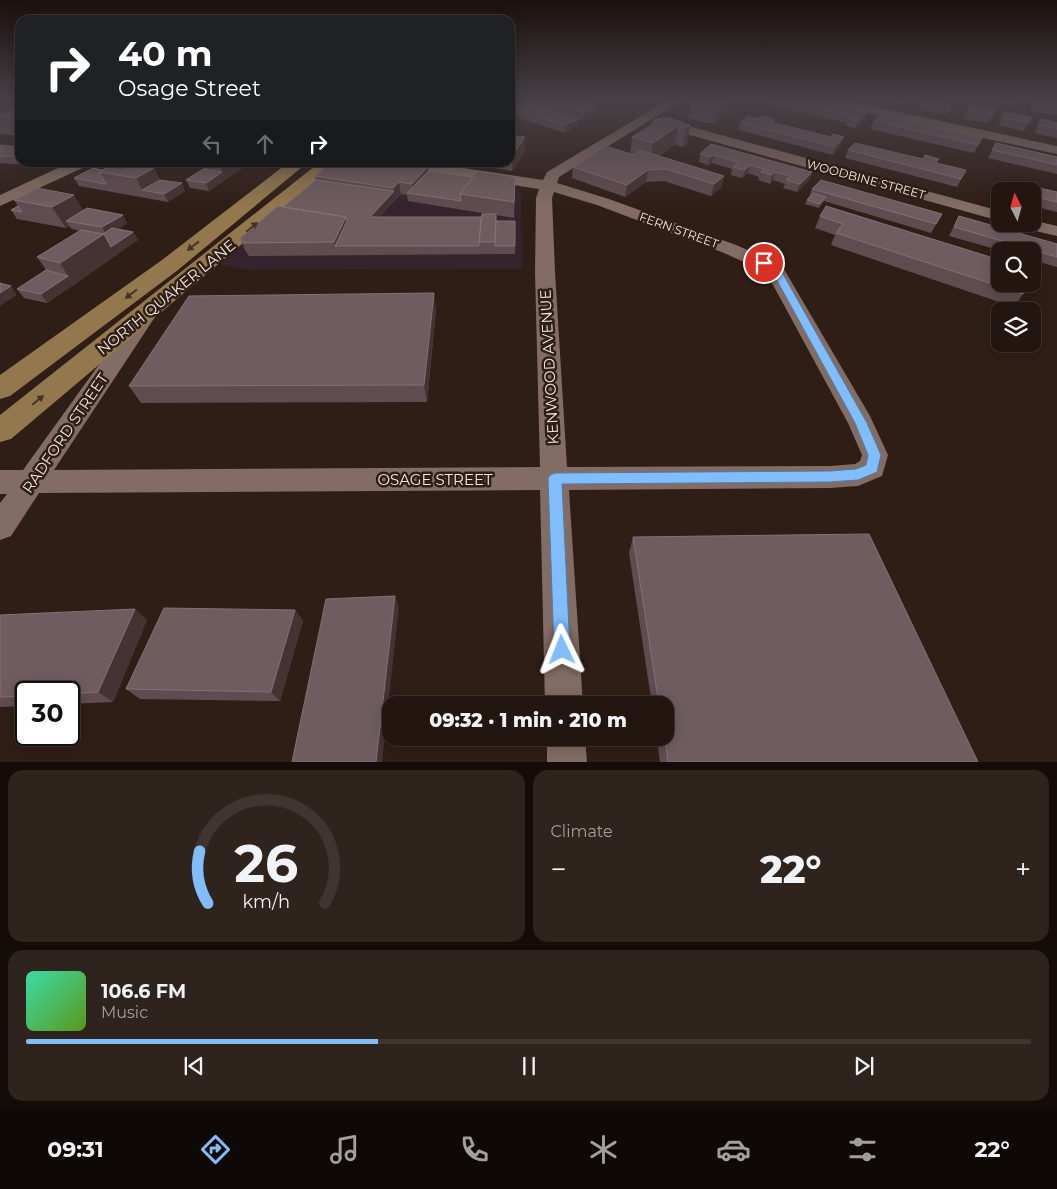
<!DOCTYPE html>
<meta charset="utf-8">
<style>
:root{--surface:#231610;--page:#2f231e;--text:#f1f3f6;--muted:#a39f9f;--line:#403530;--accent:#80bdfa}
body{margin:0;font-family:Montserrat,sans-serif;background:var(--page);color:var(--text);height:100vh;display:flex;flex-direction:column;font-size:19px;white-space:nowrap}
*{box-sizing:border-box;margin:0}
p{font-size:16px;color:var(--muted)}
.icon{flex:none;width:28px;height:28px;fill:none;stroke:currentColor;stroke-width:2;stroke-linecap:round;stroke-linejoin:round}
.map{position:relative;height:762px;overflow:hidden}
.drawer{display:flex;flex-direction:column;gap:8px;padding:8px;background:#130c09;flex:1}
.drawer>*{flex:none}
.banner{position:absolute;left:15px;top:15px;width:500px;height:152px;border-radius:15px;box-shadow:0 2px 12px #0003,0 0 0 1px var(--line);background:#202124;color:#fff;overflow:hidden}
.needle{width:32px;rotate:354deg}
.controls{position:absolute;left:991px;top:182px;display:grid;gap:10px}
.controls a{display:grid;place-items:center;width:50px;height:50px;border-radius:10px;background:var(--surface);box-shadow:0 2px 12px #0003,0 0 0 1px var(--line);font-size:25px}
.speed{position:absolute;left:15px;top:681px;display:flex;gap:10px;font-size:25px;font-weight:700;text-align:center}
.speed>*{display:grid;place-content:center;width:65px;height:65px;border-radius:50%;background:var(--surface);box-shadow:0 2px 12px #0003,0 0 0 1px var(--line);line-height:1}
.speed .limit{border:2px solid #111;border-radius:8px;background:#fff;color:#111}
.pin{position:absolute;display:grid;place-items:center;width:42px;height:42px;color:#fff;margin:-21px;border:2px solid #fff;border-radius:50%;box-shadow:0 1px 5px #0007}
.me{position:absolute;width:55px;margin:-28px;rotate:358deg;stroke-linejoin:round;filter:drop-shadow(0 0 4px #0008)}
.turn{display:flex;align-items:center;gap:18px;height:105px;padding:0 20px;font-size:22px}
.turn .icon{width:65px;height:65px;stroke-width:2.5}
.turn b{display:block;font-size:35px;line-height:42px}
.lanes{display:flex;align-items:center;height:48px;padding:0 20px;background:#0003;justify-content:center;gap:25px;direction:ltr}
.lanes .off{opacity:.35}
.big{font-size:38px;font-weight:800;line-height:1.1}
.drawer .tile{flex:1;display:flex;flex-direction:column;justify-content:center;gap:8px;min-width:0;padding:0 18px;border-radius:15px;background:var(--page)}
.drawer .dial{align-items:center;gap:0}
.dial svg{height:130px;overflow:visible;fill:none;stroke:var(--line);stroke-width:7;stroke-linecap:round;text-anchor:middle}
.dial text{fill:var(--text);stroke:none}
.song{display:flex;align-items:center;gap:15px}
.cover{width:60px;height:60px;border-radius:8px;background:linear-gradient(135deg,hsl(160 70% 55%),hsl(90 70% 35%))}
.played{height:5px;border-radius:2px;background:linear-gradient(90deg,var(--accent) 35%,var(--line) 35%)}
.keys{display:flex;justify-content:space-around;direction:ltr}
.heat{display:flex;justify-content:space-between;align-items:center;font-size:28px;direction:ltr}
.drawer .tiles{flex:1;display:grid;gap:8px;grid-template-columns:1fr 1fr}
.tile:last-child{grid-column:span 2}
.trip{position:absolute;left:382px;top:696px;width:292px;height:50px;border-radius:15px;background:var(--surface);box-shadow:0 2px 12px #0003,0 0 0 1px var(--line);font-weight:800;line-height:50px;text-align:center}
.dock{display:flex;height:80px;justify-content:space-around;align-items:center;background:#0e0906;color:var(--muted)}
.dock .icon{width:35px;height:35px}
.dock .current{color:var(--accent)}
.dock b{font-size:22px;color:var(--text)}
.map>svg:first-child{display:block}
.commercial{fill:#35242e}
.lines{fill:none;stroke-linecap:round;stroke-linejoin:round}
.minor{fill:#826c63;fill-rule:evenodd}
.major{fill:#93774d;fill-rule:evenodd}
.wall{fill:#5f4b50;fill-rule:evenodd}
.shaded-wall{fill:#453232}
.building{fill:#6f5c60;stroke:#847174}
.oneway{fill:#483424}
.route{fill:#80bdfa;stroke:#537ba2}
.labels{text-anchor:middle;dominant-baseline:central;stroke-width:5;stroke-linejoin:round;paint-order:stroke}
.far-street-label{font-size:12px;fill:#f4e7e2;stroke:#2f1e16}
.street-label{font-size:15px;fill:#f4e7e2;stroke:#2f1e16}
</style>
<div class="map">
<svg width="1057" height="762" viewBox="0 0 1057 762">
<rect width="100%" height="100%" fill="#2f1e16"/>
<!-- commercial -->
<path class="commercial" d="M330,169L512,188L520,192L521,196L522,269L249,270L218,264Z"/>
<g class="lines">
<!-- minor -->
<path class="minor" d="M668,100H682L559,177L557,183L609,199L736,245L781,264L870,416L888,455L882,476L858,486L830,488L569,490L583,705H545L540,490L39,493L11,536L0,540V503L7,494H0V470H23L139,309L146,307L153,309L157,314L54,470L540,467L535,272L536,198L539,189L387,166L380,162H422L543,180L547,172ZM554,192L597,205L724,253L766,272L848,423L862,455L860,461L855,464L830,466L567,467L555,272L552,198Z
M821,100H843L1057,146V154L827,104Z
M1036,100H1057V107L1038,103Z
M659,118L1000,211V221L654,125L652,122L654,119Z
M71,162H91L89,165L0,206V195Z
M1032,220L1057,226V236L1023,228L1020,224H1032Z
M547,738H585L587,762H547Z"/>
<!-- major -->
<path class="major" d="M289,162H308L178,270L10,396L0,399V375L162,260Z
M320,162H339L11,439L0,442V415Z"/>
</g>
<!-- wall -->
<path class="wall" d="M510,100L524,102V101L520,100H570L595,114L583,120L558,113L578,119L577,126L565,133L510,115Z
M576,100H602L592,105Z
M691,100H738L729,106H726L725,109L720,112L719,119L714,123H706L688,118Z
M771,100H812L868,112L865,120L855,128L846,126L847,123L770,105Z
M878,100H906L902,105Z
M940,100L939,102L953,106L947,115L919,109L920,105Z
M983,100H1018L1014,107Z
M1035,100L1057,103V115L1029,111Z
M20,105V136L0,134V115Z
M995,110L988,123L963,118L967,111Z
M1005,112L1029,123L1024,131L998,125Z
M759,119H775L774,122L841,145L833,155L738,130L740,123Z
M1041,119L1057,123V138L1034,133Z
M874,121L982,138L974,153L870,129Z
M683,123L690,125L687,144L683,147L675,144L659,156L724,176L721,187L711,196L664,181L646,182L625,197L572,178L573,167L630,154L632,137Z
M510,135L525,152L512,171L458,162H510Z
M996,143L1057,157V174L988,158Z
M711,144L812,172L809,180L797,192L783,188L785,184L773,180L770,184L758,180L759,177L748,173L742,178L731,175L732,169L712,163L708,165L699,162L700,154Z
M0,145L20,147V162H47L41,166L0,163Z
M848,150L936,163L966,170L957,187L845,158Z
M201,162H251L209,191L190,188L186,180L203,169Z
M154,168L160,180L185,191L168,202L79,186L74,178L103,170Z
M428,171L515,194L514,218L496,215L497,221H515V254L249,256L245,250L240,238L283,207L316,180L315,176ZM401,194L407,195L408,201L488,214L481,217H379Z
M1030,186L1057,192V212L1032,206V191H1026Z
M812,189L942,214L931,233L824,201L819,208L805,204L807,200L809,197Z
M14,200L84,211L127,223L118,229L133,232L138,240L47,303L24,298L17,289L46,270L37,257L80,231L72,229L69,226L66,228L17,219L11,210L18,206Z
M826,206L1023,294L1014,307L831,245L835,235L815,228L820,216Z
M959,216L1057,244V267L1032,260V251H1002L949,236Z
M436,310L427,402L141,403L129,386Z
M633,537L978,762H660L657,738H666V705H652L629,553Z
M295,610L303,621L280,701L140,699L126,689Z
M0,615L147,620L113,702L69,704V692H26V706L0,707Z"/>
<!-- shaded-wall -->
<path class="shaded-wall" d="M0,100H15L0,107Z
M593,100H602L592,105Z
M717,100H727L725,109L720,112L719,119L714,123L718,105Z
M731,100H738L729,106Z
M595,107V114L583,120V113Z
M868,112L865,120L855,128L858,121Z
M578,119L577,126L565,133V125Z
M690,125L687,144L683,147L686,128Z
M678,126L675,144L650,162L653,143Z
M525,137V152L512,171V156Z
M844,137L841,145L833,155L835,147Z
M714,155L712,163L708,165L710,157Z
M39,162H47L41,166Z
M219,162H251L225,180Z
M750,165L748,173L742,178L745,170Z
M428,167L429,179L413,194L412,184Z
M154,168L164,188L142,190L136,178Z
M648,170L646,182L625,197L627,185Z
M222,172L225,180L209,191L206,183Z
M775,172L773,180L770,184L772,175Z
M812,172L809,180L797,192L800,184Z
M724,176L721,187L711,196L714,184Z
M515,179V194L514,218V202Z
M399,182L401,194L395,200L393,188Z
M182,183L185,191L168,202L164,194Z
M394,191L395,200L371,225L370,217Z
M74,195L86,215L66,221L69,226L66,228L52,207Z
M826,197L824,201L819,208L820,204Z
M123,215L127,223L107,236L102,227Z
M346,217L349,229L335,246L334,242Z
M133,232L138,240L74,285L60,263L104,234Z
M68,276L74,285L47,303L41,294Z
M11,286L17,295L0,306V293Z
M434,293L436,310L427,402L424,385Z
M395,596L399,607L382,762H376Z
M135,609L147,620L113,702L98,692Z
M295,610L303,621L280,701L271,692Z"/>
<!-- building -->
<path class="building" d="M510,100H517L578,119L565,125L510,108Z
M538,100H570L595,107L583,113Z
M691,100H719L723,101L718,105H709Z
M780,100H812L868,112L858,121L849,119L851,116Z
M926,100H940L938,102L953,106L949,111L920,105Z
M1035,100H1039L1057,103V107L1033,104Z
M20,105V109H12Z
M970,105L995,110L992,116L967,111Z
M12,109H20V118L0,117V115Z
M1005,112L1031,117L1029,123L1002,118Z
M879,115L982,138L978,145L874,121Z
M748,116L759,119L763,116L775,119L771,122L831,137L833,134L844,137L835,147L740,123Z
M664,117L683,122L682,123L690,125L686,128L678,126L653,143L632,137Z
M1041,119L1057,123V129L1039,125Z
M510,135L525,137L512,156H510Z
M855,143L923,159L925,155L939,159L936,163L966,170L961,179L848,150Z
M996,143L1057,157V165L992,150Z
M711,144L812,172L800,184L786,180L790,176L775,172L772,175L761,172L764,169L750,165L745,170L733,167L738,162L714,155L710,157L700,154Z
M0,145L20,147V157L0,156Z
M606,146L634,155L640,150L724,176L714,184L666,169L648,170L627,185L573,167Z
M117,162H122L154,168L136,178L99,172Z
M331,162H395L428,167L412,184L399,182L393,188L315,176Z
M93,168L103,170L99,172L106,184L74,178Z
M203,169L222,172L206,183L186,180Z
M428,171L473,177L460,194L461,201L407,193Z
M477,171L511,176L515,179L514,202L460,194Z
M160,180L182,183L164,194L142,190Z
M316,180L394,191L370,217H481L479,246H335L347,221L346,217L283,207Z
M821,180L942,214L936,224L812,189Z
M1030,186L1057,192V202L1032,196V191H1028Z
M37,188L74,195L52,207L14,200Z
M813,193L826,197L820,204L807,200Z
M18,206L22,212L11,210Z
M278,206L346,217L334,242L244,243L240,238Z
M826,206L1000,260V284H1027L1023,294L836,233L843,224L820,216Z
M87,208L123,215L102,227L66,221Z
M482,214H496L495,242H479Z
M959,216L1057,244V257L954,227Z
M496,221H515V246H495Z
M112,228L133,232L111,247L104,234H103Z
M81,230L104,234L60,263L37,257Z
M46,270L68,276L41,294L17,289Z
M0,283L11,286L0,293Z
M434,293L424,385L129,386L189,296Z
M869,534L978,762H668L665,738H666V705H659L633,537Z
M395,596L376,762H292L326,599Z
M164,608L295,610L271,692L126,689Z
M135,609L98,692L69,694V692H26V696L0,697V615Z"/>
<!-- one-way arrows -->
<defs><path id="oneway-solid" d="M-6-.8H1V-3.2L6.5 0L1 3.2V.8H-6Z" transform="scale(1.25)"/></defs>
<g class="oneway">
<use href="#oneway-solid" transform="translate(252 227) rotate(-39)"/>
<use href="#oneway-solid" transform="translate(193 246) rotate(142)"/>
<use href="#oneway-solid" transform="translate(131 294) rotate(143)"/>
<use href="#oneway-solid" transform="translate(38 400) rotate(-39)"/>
</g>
<!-- sky -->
<linearGradient id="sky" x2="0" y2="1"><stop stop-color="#1a100c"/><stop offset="0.49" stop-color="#474147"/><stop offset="1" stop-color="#474147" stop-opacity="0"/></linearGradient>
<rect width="1057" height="206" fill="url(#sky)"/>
<!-- route -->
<path class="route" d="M764,260L777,266L783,274L867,423L881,455L877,472L858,480L830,482L562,484L570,650L568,656L562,658L556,656L554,650L548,478L550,475L555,473L830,471L856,469L866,465L868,455L855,423L774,275L759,263Z"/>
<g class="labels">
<!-- far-street labels -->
<g class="far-street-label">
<text transform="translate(866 179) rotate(15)">WOODBINE STREET</text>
<text transform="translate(679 230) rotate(20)">FERN STREET</text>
</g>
<!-- street labels -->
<g class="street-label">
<text transform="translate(166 297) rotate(-39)">NORTH QUAKER LANE</text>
<text transform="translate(549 367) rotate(-93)">KENWOOD AVENUE</text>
<text transform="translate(65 433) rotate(-56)">RADFORD STREET</text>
<text x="435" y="479">OSAGE STREET</text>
</g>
</g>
</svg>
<div class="controls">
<a><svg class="needle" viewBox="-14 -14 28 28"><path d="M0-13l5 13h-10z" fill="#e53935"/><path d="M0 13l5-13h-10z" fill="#a39f9f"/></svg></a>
<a><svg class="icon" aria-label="search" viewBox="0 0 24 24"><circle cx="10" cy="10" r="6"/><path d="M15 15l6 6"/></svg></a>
<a><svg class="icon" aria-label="layers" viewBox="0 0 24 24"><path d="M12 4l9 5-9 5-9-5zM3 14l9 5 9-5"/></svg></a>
</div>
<div class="speed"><div class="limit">30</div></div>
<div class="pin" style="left:764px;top:263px;background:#d93025"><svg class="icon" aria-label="arrive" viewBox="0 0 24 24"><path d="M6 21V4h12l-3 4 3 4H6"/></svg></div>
<svg class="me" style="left:562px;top:650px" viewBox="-20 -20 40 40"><path d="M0-17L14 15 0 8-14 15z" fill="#80bdfa" stroke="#fff" stroke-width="4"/></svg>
<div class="trip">09:32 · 1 min · 210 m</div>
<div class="banner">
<div class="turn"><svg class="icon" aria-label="right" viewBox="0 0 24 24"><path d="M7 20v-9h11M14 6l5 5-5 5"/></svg><div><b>40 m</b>Osage Street</div></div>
<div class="lanes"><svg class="icon off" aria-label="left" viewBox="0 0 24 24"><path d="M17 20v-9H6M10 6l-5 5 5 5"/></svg><svg class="icon off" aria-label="ahead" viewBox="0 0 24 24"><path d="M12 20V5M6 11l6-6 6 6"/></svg><svg class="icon" aria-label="right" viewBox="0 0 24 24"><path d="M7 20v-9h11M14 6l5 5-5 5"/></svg></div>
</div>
</div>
<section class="drawer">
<div class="tiles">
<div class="tile dial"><svg viewBox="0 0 100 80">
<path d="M14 69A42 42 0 1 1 86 69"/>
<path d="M14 69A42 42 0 0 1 9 37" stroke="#80bdfa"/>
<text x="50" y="56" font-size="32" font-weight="700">26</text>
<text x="50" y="72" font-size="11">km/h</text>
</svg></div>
<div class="tile"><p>Climate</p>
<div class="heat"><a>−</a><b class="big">22°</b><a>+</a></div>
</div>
<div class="tile">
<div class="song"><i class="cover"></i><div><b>106.6 FM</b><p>Music</p></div></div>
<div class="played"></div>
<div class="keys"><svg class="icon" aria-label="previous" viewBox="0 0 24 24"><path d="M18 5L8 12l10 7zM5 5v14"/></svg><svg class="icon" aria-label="pause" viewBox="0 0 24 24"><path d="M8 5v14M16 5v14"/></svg><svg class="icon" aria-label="next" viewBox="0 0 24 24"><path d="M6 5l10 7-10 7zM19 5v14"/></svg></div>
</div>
</div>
</section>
<nav class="dock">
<b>09:31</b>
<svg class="icon current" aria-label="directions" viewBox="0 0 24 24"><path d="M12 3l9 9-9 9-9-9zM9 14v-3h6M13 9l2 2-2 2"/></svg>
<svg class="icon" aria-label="music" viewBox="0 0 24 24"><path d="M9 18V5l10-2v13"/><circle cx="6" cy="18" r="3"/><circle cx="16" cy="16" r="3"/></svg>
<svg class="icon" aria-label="phone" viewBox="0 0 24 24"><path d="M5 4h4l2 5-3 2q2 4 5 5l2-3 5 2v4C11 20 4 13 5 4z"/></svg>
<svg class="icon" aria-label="climate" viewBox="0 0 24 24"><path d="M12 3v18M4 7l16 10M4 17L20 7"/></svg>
<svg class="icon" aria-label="car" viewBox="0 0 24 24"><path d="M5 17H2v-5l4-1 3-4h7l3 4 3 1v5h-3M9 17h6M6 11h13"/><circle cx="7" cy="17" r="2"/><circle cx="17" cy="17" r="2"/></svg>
<svg class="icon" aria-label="filters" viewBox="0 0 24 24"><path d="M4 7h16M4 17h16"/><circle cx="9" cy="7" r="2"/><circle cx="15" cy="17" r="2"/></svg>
<b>22°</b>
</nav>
